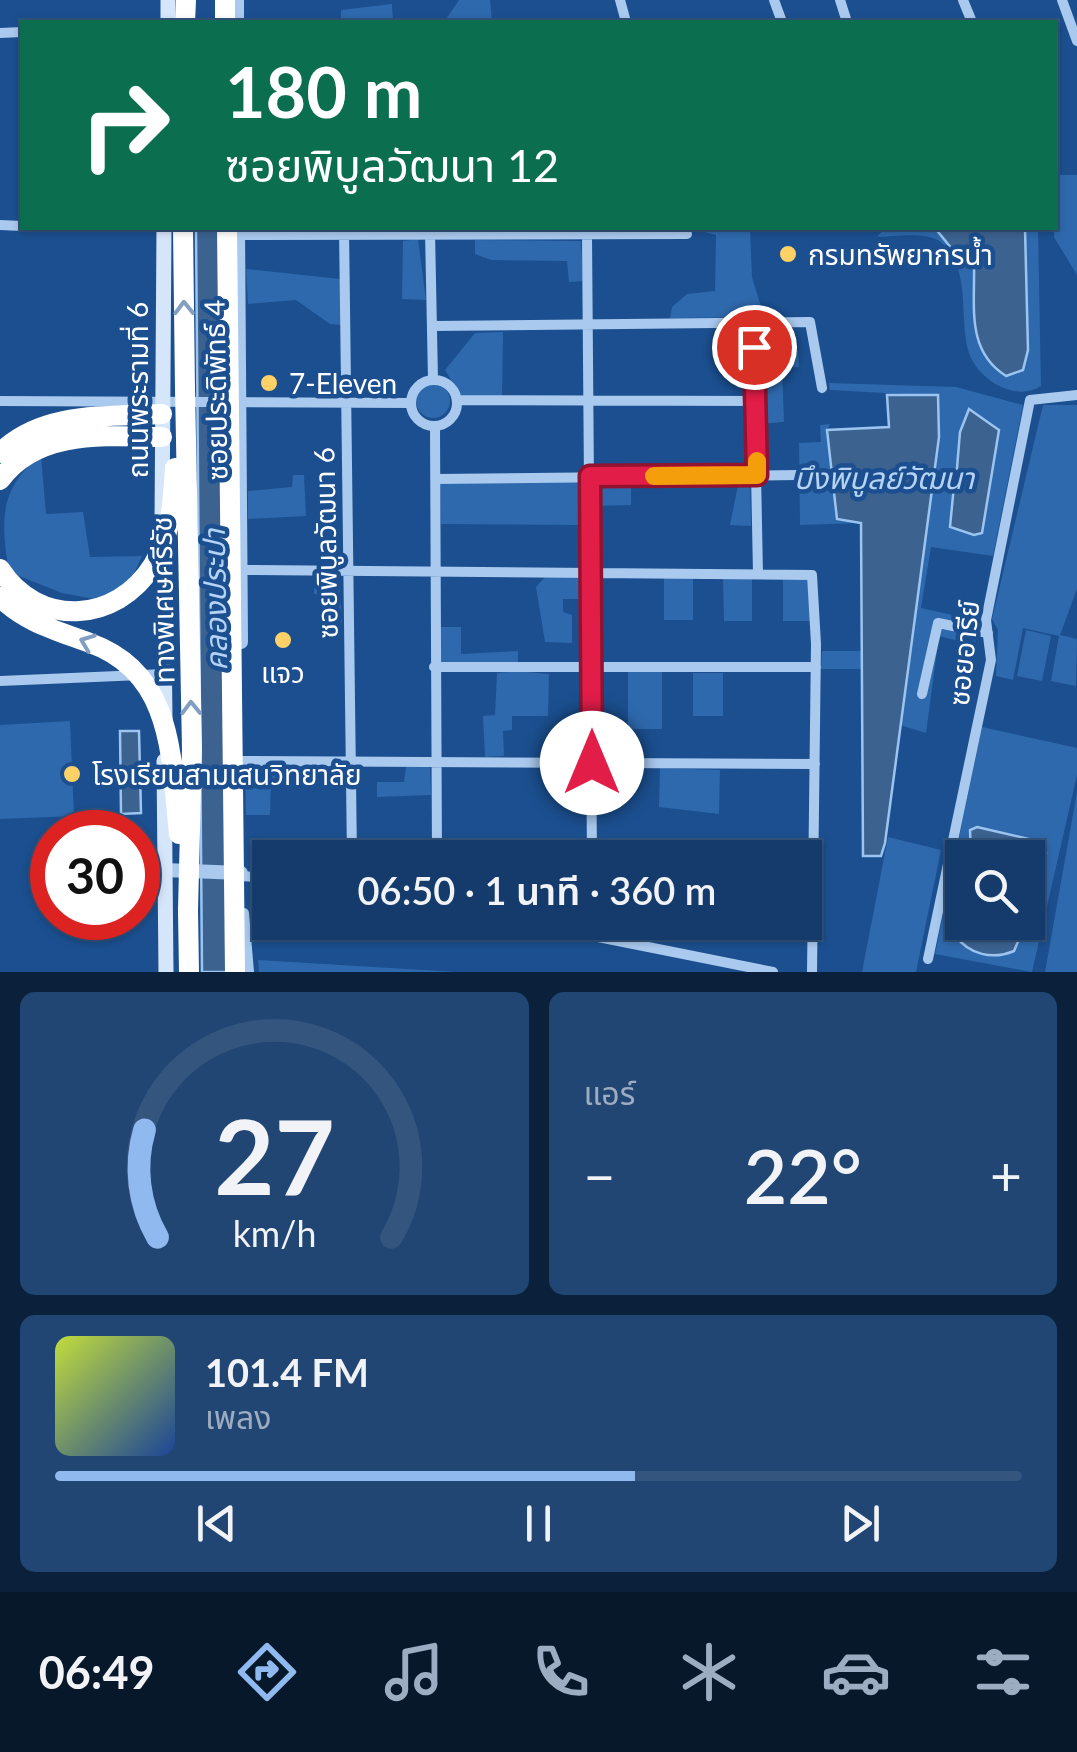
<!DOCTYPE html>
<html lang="th">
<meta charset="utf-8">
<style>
:root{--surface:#143b6b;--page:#214673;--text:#f1f3f6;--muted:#9dadc1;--line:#33557e;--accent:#90b9f0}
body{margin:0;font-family:Lato,"Noto Sans Thai",sans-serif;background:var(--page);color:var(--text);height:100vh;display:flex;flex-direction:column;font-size:38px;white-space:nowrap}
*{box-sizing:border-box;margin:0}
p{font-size:32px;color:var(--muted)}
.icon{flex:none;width:55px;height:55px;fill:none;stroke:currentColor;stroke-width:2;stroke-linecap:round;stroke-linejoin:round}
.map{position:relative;height:972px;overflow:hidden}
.sheet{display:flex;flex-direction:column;gap:20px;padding:20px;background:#0b203b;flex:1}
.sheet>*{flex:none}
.banner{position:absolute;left:20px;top:20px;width:1038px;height:210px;border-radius:0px;box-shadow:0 2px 8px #0004,0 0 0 2px var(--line);background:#0b6e4f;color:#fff;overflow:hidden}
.fabs{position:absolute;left:945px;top:840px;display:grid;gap:20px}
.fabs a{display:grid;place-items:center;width:100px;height:100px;border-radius:0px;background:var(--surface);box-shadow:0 2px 8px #0004,0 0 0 2px var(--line);font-size:50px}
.speed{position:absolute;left:30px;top:810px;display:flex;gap:20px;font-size:50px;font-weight:700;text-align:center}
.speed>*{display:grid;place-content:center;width:130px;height:130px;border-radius:50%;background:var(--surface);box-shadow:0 2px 8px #0004,0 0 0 2px var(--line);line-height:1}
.speed .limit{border:15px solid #d22;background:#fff;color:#111}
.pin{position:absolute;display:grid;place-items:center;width:85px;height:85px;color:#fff;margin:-42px;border:5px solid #fff;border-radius:50%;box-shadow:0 2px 10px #0007}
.me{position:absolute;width:110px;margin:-55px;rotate:0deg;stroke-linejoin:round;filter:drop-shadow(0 0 8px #0008)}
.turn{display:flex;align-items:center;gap:35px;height:210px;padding:0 40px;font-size:45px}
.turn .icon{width:130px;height:130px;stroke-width:2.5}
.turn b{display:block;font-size:70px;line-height:85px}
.big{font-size:75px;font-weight:600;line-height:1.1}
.sheet .card{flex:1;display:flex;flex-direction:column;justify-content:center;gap:15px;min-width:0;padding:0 35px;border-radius:15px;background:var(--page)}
.sheet .dial{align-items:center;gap:0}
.dial svg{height:260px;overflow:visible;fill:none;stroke:var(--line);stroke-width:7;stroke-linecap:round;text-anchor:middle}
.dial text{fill:var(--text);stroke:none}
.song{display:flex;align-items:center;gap:30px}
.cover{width:120px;height:120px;border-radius:15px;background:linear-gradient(135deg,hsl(70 70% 55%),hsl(220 70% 35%))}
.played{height:10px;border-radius:5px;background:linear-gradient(90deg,var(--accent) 60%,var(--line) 60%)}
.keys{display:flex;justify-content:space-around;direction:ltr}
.heat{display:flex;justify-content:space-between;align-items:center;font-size:55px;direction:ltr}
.sheet .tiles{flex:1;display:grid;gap:20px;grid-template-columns:1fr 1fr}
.card:last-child{grid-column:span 2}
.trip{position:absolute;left:252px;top:840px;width:570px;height:100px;border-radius:0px;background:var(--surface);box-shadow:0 2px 8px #0004,0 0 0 2px var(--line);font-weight:600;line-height:100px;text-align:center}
.tabs{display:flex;height:160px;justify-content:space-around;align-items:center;background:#08182b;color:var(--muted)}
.tabs .icon{width:70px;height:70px}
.tabs .selected{color:var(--accent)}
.tabs b{font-size:45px;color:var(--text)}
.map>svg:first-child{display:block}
.green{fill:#2e69ad;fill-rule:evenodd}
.water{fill:#3c6290;stroke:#9cc4f0;stroke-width:2.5}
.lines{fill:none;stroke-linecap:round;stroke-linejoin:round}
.minor{stroke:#a9c9ee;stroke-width:10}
.tertiary{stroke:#a9c9ee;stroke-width:14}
.secondary{stroke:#d6e6fa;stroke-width:15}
.motorway{stroke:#fff;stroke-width:20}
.motorway-bridge{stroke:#fff;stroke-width:20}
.oneway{stroke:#829ec1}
.route-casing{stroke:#92132f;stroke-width:25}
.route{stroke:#e11d48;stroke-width:18}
.slow{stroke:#f59e0b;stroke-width:18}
.poi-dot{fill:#ffd166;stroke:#1b4f8f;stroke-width:4}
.labels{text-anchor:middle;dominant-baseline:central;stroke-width:9;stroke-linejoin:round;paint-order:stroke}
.poi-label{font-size:28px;fill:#fff;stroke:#1b4f8f;text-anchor:start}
.street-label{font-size:28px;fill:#fff;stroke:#1b4f8f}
.water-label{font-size:30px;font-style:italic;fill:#b5d3f5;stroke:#1b4f8f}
</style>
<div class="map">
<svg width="1077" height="972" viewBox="0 0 1077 972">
<rect width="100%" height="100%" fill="#1b4f8f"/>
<!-- green -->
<path class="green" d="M459,0H490L492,22H444Z
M392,4L393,22H341V10Z
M1055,175H1077V275L1054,237Z
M689,228H750L752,277L764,317L670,318L672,307L687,294L715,291L716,235Z
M885,228H1038L1041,386C1015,403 976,379 968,350C959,316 971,275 944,245C931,230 896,237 877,237Z
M418,239L426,300L402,299L403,241Z
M475,240L581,241L583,281L569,282L567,261L491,260L475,254Z
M246,269L340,279L341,325L330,324L296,300L248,304Z
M781,327V350H798L799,367L782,368L784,422L760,424V330Z
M503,332L502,398L461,396L445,370L475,333Z
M829,383L956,387L1023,405L993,556L931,547L921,608L980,621L975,645L939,636L926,733L900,725L939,437L938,396L830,390Z
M416 401a17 17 0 1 1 34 0a17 17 0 1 1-34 0Z
M1043,405H1077V589L1060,635L1077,639L1076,686L1051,681L1059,636L1023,628L1013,680L996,676L998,630L992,619Z
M830,424L827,430L861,523L800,525L799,443L821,442L820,425Z
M41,456L46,514L83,512L90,557L142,556L120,604L62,593L9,572C0,520 0,486 41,456Z
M293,475H304L306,516L248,519V491L292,487Z
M750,479L751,526L730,525L739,480Z
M584,480L586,525L441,524L440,483Z
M595,481H631V505L595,506Z
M546,576L587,577L588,599H563V612L572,615V643L545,642L536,587Z
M314,577H339L342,622H331V595L314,594Z
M664,578H693V620H664Z
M752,578V621H724L723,579Z
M809,578L811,621H783V579Z
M440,627H461V654L518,651V662L441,663Z
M1026,630L1051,636L1042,681L1017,676Z
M822,651H862V669H821Z
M517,671L549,674L548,716H512V730L503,731L504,756L485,757L483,716L495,715L497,673Z
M628,671H662V729H628Z
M693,673H723V716H693Z
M70,721L74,816L0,819V725Z
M982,727L1077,748V775L1032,972L935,954ZM967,844L1046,853L1028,922L1014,951L956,935L962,858L971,857Z
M245,765H309L308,780L271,782L270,815H246Z
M406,767H430L431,795L377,797V782H404Z
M660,768L720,770L719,814L659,807Z
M1077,792V972H1045Z
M888,837L941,850L916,972H862Z
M258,960L456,972H259Z"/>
<!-- water -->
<path class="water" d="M196,228H223L228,972H202Z
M935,228H1025L1028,350L1023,370L1006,376C966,351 975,307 974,265L952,249Z
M887,395H938L939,437L885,843L881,856H863L861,523L837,519L827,430L889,427Z
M969,409L999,430L982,533L974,535L950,527L954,485L947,481L956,480L960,432Z
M120,731H139L141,813L121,814Z
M977,827L1042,842L1046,853L1028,919V858L971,857L970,830Z
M962,896V922L1026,923L1014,951C993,960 969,955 955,935Z"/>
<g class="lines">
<!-- minor -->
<path class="minor" d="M620,0L626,22
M774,0L782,22
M840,0L847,22
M963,0L972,22
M1062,0L1077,41
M0,33L22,32
M0,225L22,226
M344,228L352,858
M430,231L433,380
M238,235L687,234
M587,235L592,858
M753,323L758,574
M433,326L810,322L822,388
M411 403a23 23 0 1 1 46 0a23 23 0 1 1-46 0Z
M457,400L755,401
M0,401L411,403
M435,426L437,858
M436,479L798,475
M242,570L812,575L816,644L812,972
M434,667H816
M0,681L165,674
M922,694L938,623L988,633
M240,761L815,764
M592,853L814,857
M241,876L270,878
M244,913L249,972
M523,922L773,972
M928,959L991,660L986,620L1030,400L1077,395"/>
<!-- tertiary -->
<path class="tertiary" d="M237,22V0
M238,228L241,642
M164,870L241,873"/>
<!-- secondary -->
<path class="secondary" d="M168,0V22
M162,523L164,228
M163,551L165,718
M164,761L166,972"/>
<!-- motorway -->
<path class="motorway" d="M225,0V22
M185,22L186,0
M183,228L185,389
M0,453C42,411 106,417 162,414
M0,480C37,429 106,436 162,437
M188,910L189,972"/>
<!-- motorway-bridge -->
<path class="motorway-bridge" d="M227,228L235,972
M185,389L192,749L188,910
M0,569C38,628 116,624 153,565C171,536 173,501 175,468
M0,597C24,622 58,631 90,643C174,673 171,758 179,834"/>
</g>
<!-- one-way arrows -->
<defs><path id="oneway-chevron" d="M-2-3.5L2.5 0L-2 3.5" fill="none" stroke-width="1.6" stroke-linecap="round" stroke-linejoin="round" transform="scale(2.5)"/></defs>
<g class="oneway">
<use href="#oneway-chevron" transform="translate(184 308) rotate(-91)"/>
<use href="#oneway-chevron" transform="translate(87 642) rotate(-159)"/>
<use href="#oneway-chevron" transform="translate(191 708) rotate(-91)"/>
</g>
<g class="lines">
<defs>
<path id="route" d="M592,763L590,476L757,475L754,347"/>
</defs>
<!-- route casing -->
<use href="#route" class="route-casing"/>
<!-- route -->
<use href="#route" class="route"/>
<!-- slow -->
<path class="slow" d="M654,476L757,475V461"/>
</g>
<!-- markers -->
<g class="poi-dot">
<circle cx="788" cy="254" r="10"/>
<circle cx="269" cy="383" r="10"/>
<circle cx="283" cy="640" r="10"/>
<circle cx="72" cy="774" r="10"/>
</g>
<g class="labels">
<!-- poi labels -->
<g class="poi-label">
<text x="808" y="254">กรมทรัพยากรน้ำ</text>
<text x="289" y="383">7-Eleven</text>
<text x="283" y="672" text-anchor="middle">แจว</text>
<text x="92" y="774">โรงเรียนสามเสนวิทยาลัย</text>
</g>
<!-- street labels -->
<g class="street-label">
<text transform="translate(137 390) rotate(-90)">ถนนพระรามที่ 6</text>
<text transform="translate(215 390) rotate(-91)">ซอยประดิพัทธ์ 4</text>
<text transform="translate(325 543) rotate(-91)">ซอยพิบูลวัฒนา 6</text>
<text transform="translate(162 600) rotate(-91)">ทางพิเศษศรีรัช</text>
<text transform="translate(963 653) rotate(-84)">ซอยอารีย์</text>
</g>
<!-- water labels -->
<g class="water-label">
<text x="884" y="477">บึงพิบูลย์วัฒนา</text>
<text transform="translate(214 600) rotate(-91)">คลองประปา</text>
</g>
</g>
</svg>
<div class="fabs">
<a><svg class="icon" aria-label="search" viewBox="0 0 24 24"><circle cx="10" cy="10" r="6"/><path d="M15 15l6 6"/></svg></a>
</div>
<div class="speed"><div class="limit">30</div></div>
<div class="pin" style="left:754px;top:347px;background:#d93025"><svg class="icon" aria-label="arrive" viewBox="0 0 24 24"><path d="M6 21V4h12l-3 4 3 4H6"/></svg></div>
<svg class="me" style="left:592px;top:763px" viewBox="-20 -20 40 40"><circle r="19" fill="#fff"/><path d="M0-13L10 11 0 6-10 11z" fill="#e11d48"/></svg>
<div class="trip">06:50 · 1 นาที · 360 m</div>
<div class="banner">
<div class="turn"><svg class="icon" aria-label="right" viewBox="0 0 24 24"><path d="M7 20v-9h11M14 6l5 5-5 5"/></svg><div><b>180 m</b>ซอยพิบูลวัฒนา 12</div></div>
</div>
</div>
<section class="sheet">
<div class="tiles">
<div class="card dial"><svg viewBox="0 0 100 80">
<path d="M14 69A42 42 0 1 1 86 69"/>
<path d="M14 69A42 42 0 0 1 10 36" stroke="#90b9f0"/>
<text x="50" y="56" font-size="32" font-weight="700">27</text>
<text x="50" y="72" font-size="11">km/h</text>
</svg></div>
<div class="card"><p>แอร์</p>
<div class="heat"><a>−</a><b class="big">22°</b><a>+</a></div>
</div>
<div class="card">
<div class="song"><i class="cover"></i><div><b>101.4 FM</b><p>เพลง</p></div></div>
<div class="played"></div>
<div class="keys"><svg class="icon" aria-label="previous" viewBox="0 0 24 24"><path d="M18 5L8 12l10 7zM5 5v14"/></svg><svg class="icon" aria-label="pause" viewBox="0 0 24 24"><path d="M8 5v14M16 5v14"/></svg><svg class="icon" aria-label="next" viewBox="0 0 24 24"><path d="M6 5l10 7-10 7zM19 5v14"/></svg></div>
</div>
</div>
</section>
<nav class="tabs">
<b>06:49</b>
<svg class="icon selected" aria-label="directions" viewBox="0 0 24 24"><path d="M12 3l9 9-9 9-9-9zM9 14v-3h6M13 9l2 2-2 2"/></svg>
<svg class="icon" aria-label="music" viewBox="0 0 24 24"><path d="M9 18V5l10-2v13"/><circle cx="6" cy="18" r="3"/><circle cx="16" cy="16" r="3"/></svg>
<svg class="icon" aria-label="phone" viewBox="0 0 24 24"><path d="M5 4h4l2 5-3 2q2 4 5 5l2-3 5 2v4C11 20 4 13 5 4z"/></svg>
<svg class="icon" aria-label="climate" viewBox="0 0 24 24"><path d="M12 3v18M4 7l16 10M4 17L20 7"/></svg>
<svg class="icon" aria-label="car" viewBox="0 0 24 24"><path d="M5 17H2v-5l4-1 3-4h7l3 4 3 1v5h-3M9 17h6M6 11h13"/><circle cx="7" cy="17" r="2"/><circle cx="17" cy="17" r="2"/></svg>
<svg class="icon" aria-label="filters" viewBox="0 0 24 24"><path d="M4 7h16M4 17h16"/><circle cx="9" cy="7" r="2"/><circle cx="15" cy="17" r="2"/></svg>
</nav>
